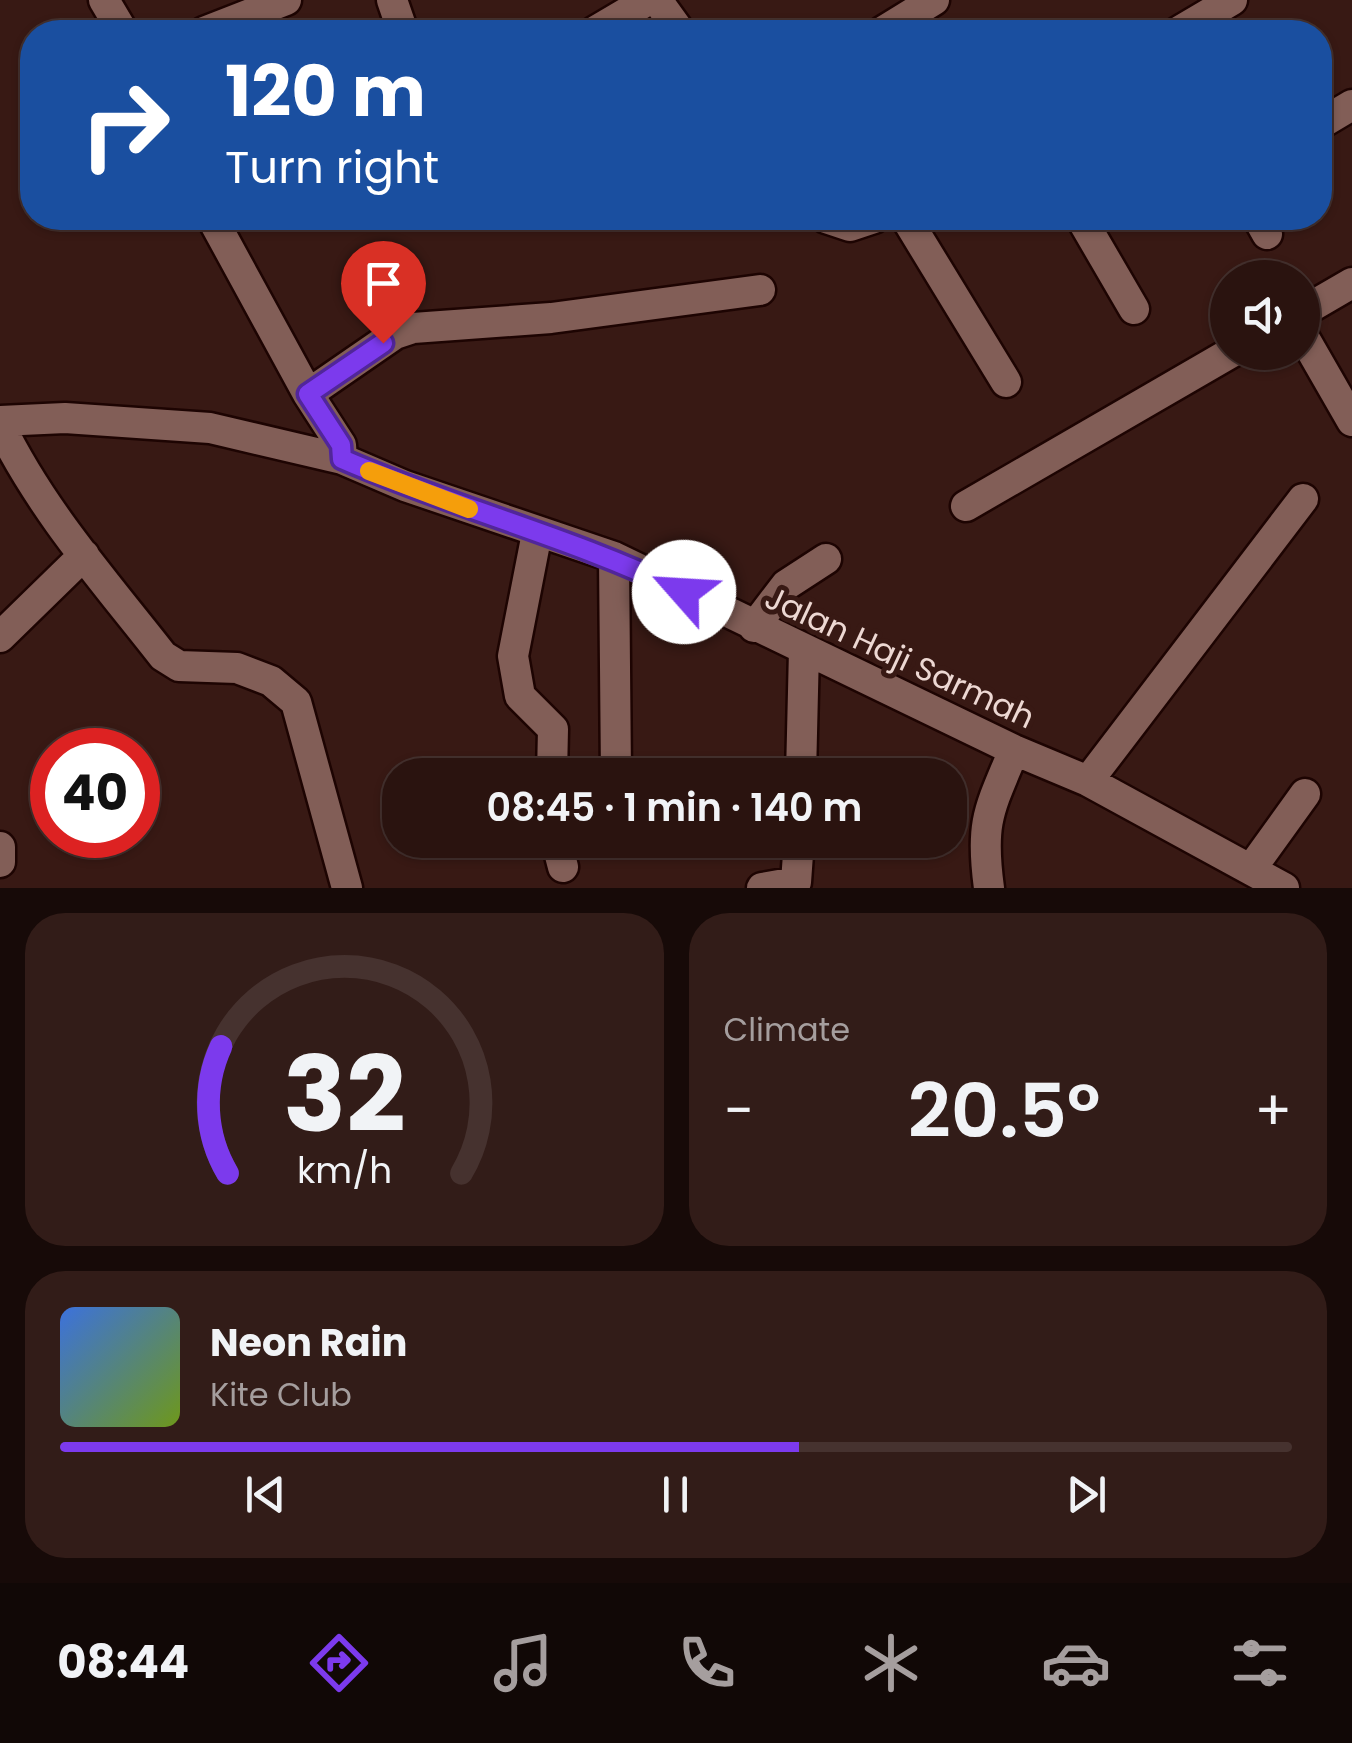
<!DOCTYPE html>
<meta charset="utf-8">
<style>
:root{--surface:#2a130f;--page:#321c18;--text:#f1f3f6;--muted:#a59e9e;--line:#46322f;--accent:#7c3aed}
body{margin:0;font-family:Poppins,sans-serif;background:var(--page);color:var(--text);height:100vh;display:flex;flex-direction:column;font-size:38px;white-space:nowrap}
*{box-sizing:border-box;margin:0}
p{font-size:32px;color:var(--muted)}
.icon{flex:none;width:55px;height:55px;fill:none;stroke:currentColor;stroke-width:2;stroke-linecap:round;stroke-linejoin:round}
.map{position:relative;height:888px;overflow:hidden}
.panel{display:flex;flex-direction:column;gap:25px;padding:25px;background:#170a08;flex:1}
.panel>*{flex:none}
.guide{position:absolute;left:20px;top:20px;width:1312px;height:210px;border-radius:40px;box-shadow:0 2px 8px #0004,0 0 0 2px var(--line);background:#1a4fa0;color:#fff;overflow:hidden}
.buttons{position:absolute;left:1210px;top:260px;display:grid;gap:20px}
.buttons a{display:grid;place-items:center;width:110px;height:110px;border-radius:50%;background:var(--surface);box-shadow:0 2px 8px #0004,0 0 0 2px var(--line);font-size:50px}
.speed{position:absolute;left:30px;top:728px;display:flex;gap:20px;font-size:50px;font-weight:700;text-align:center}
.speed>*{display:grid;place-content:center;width:130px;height:130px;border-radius:50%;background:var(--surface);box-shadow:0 2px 8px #0004,0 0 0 2px var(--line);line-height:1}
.speed .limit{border:15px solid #d22;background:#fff;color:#111}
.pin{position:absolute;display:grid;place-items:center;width:85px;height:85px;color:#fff;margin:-102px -42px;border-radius:50% 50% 50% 0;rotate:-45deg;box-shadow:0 0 10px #0007}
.pin .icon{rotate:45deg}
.me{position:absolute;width:110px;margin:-55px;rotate:296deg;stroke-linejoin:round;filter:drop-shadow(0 0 8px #0008)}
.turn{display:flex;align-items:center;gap:35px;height:210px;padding:0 40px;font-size:45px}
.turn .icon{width:130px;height:130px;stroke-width:2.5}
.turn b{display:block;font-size:70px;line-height:85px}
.big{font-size:75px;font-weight:600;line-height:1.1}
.panel .card{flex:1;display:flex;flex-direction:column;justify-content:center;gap:15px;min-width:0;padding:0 35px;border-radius:40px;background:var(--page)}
.panel .dial{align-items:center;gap:0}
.dial svg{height:260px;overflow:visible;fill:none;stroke:var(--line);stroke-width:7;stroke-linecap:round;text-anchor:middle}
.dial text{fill:var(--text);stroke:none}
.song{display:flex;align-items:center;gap:30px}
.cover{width:120px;height:120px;border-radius:15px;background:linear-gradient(135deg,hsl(220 70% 55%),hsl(80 70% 35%))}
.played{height:10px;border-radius:5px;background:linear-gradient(90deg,var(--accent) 60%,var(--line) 60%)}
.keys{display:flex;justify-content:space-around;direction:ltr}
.heat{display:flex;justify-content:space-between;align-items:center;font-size:55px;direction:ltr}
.panel .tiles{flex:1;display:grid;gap:25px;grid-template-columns:1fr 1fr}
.card:last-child{grid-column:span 2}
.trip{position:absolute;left:382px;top:758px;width:585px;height:100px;border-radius:40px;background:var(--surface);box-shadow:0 2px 8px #0004,0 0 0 2px var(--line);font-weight:600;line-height:100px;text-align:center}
.menu{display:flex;height:160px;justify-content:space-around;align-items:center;background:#110806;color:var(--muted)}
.menu .icon{width:70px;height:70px}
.menu .on{color:var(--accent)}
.menu b{font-size:45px;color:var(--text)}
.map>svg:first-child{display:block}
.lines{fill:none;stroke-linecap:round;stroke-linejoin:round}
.minor-casing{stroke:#1d0402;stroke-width:35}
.minor{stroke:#825e57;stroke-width:30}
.route-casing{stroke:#51269a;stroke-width:25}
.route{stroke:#7c3aed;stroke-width:18}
.slow{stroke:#f59e0b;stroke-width:18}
.labels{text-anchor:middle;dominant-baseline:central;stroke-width:10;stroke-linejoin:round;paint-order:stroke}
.street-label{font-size:32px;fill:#edd8d3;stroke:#381914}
</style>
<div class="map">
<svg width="1352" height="888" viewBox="0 0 1352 888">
<rect width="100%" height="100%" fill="#381914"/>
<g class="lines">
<defs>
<path id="minor" d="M104,0L123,32
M392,0L403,32
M657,0L680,32
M204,32L286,0
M594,32L648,0
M882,32L934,0
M1178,32L1232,0
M1320,124L1352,105
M212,218L308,394L341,445L342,459
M826,218L850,226L874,218
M906,218L1006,382
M1081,218L1134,309
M1258,218L1267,234
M1302,312L1352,283
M1302,334L1352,421
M308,394L395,334L413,328L551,318L760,290
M0,421L65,418L210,428L342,459L405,486L614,557L1014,750L1088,781L1284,888
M0,425C41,510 106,583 163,656L179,666L237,668L271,681L296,702L347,888
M966,506L1232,352
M537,533L513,656L520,696L553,729L552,775
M614,557L616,775
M754,627L786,585L826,559
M0,637L84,555
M801,775L804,650
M1088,781L1303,499
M556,840L563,867
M0,847V862
M1251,869L1305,794
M762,888L796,882L799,840
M989,888C980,822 989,810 1014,750"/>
</defs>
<!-- minor casing -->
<use href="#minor" class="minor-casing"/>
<!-- minor -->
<use href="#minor" class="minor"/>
</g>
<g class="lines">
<defs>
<path id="route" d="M383,343L308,394L341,445L342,459C454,508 574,538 684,592"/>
</defs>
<!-- route casing -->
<use href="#route" class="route-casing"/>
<!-- route -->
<use href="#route" class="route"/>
<!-- slow -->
<path class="slow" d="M369,471L469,509"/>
</g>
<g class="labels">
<!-- street labels -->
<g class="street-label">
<text transform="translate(900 657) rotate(25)">Jalan Haji Sarmah</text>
</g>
</g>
</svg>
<div class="buttons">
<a><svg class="icon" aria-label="sound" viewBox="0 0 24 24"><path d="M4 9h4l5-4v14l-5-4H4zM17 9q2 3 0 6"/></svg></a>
</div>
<div class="speed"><div class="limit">40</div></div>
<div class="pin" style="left:383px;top:343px;background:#d93025"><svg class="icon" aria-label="arrive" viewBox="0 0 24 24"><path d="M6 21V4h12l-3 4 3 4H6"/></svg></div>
<svg class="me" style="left:684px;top:592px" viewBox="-20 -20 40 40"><circle r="19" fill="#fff"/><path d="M0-13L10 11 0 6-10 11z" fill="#7c3aed"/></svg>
<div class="trip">08:45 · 1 min · 140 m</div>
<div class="guide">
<div class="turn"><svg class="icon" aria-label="right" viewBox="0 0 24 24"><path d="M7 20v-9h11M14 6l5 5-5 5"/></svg><div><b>120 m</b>Turn right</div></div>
</div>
</div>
<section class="panel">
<div class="tiles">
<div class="card dial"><svg viewBox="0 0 100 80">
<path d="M14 69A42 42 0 1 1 86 69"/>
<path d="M14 69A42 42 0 0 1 12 30" stroke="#7c3aed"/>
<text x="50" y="56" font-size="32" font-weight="700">32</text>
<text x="50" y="72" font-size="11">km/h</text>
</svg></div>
<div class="card"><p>Climate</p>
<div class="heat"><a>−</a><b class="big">20.5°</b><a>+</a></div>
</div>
<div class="card">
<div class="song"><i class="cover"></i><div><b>Neon Rain</b><p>Kite Club</p></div></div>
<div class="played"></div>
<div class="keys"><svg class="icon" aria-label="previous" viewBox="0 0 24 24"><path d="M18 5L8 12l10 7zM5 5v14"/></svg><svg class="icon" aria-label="pause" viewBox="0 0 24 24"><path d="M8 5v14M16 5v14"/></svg><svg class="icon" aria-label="next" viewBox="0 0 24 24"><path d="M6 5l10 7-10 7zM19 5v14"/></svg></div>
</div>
</div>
</section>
<nav class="menu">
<b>08:44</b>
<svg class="icon on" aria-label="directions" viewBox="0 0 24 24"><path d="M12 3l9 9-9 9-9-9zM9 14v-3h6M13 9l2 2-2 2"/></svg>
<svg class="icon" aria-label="music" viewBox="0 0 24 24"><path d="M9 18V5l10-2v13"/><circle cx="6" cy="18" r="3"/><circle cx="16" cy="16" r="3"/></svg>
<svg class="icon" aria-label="phone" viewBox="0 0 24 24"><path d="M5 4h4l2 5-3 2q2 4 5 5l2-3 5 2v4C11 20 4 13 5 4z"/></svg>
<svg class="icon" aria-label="climate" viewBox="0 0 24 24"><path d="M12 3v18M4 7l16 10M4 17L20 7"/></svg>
<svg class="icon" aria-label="car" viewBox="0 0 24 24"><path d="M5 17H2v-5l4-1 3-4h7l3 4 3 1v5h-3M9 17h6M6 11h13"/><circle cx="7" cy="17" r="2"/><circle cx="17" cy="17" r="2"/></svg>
<svg class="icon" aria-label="filters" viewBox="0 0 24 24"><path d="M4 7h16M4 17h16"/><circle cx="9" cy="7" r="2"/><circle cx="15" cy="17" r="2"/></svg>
</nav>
